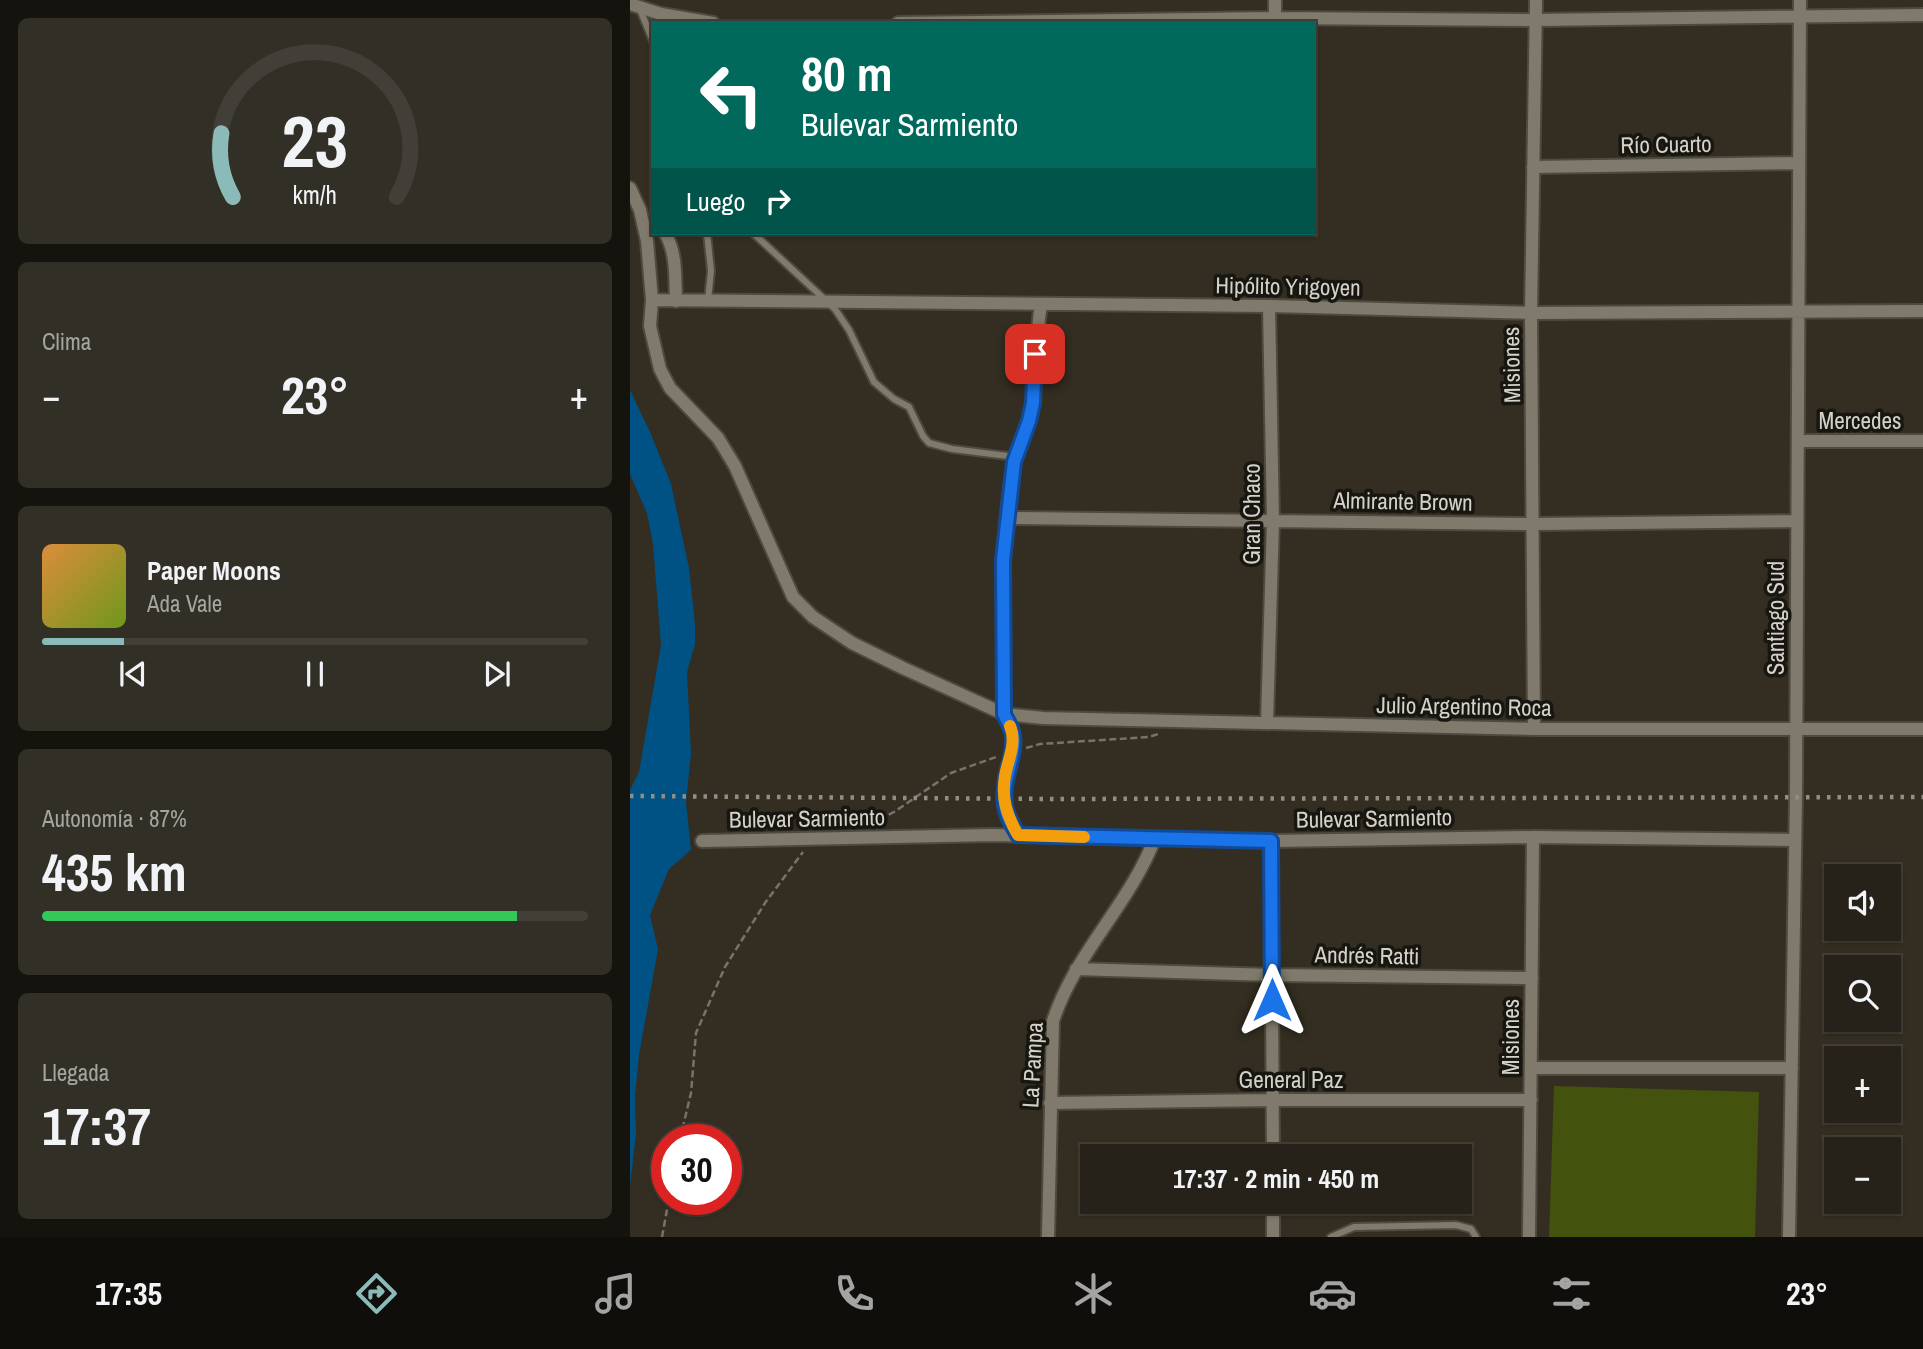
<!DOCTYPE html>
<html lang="es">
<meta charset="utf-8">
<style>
:root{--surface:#262219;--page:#322f26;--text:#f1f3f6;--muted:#a4a4a2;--line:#423f38;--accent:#8bbbb9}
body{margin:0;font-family:"Archivo Narrow",sans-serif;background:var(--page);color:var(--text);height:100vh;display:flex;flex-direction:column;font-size:26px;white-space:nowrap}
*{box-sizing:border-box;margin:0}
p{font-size:23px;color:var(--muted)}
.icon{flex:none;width:38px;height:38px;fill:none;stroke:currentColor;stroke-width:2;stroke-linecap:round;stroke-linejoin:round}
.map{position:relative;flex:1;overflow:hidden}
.sheet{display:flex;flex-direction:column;gap:18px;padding:18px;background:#15130e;width:630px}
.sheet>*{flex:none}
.guide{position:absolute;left:21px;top:21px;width:665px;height:214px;border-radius:0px;box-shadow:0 2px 5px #0004,0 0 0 2px var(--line);background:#00695c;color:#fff;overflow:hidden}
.tools{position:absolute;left:1194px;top:864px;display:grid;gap:14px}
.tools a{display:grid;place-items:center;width:77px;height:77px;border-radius:0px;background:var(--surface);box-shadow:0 2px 5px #0004,0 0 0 2px var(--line);font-size:35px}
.speed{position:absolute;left:21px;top:1124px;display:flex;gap:14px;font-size:35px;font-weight:700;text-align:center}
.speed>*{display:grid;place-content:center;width:91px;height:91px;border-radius:50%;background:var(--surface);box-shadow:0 2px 5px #0004,0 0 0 2px var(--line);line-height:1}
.speed .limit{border:10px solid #d22;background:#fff;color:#111}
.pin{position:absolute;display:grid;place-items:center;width:60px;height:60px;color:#fff;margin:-30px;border-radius:14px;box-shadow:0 4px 10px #0006}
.me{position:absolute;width:77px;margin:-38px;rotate:0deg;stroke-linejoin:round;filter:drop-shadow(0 0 5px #0008)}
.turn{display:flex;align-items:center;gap:24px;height:147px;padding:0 35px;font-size:32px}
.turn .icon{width:91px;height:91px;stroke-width:2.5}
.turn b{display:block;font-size:49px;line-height:60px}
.then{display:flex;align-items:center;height:66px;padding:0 35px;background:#0003;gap:14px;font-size:26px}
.big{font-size:52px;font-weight:700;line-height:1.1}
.sheet .widget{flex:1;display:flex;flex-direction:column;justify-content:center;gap:10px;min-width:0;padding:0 24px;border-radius:10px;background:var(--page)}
.sheet .dial{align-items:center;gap:0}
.dial svg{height:182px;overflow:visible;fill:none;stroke:var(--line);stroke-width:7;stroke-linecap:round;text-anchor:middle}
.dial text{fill:var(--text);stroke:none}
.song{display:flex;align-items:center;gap:21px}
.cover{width:84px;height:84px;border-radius:10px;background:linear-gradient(135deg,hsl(30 70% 55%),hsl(80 70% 35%))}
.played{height:7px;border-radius:4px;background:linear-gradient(90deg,var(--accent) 15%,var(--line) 15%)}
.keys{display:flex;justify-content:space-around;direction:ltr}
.heat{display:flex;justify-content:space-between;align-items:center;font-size:38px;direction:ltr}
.charge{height:10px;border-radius:5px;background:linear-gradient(90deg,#34c759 87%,var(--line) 0)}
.trip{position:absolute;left:450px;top:1144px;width:392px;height:70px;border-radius:0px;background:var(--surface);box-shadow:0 2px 5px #0004,0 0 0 2px var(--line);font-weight:700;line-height:70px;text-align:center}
.menu{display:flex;height:112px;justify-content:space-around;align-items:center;background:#0f0e0a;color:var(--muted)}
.menu .icon{width:49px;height:49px}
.menu .current{color:var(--accent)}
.menu b{font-size:32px;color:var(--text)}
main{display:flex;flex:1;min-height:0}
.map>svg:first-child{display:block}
.green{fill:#43530d}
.water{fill:#005285}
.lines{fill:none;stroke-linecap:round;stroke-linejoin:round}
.service-casing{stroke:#4e4a3f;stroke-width:10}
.minor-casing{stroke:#4e4a3f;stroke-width:16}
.path{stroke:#777368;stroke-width:2.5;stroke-dasharray:7 3.5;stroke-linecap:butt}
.service{stroke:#807a6c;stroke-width:6}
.minor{stroke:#807a6c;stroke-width:12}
.rail{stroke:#918e84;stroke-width:4.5;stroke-dasharray:3.5 7;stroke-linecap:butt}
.route-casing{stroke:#114b97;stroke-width:18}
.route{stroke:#1a73e8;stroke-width:12}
.slow{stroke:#f59e0b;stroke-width:12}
.labels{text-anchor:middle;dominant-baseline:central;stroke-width:7;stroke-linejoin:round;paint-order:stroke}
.street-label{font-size:23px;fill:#d4d1c9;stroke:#181611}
</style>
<main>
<section class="sheet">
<div class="widget dial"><svg viewBox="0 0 100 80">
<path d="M14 69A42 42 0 1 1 86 69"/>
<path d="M14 69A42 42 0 0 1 9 41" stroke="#8bbbb9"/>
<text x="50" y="56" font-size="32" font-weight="700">23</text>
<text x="50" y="72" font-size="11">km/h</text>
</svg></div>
<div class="widget"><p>Clima</p>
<div class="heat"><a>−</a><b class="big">23°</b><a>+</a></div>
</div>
<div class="widget">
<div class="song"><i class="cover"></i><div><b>Paper Moons</b><p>Ada Vale</p></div></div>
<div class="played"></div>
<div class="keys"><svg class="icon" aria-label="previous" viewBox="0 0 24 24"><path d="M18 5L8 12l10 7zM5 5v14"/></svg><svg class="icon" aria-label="pause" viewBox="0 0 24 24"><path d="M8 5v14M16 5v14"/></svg><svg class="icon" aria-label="next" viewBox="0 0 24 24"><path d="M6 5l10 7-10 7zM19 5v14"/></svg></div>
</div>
<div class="widget"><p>Autonomía · 87%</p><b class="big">435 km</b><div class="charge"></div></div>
<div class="widget"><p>Llegada</p><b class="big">17:37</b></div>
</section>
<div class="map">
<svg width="1293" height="1237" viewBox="0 0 1293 1237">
<rect width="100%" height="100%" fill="#332e21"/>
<!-- green -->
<path class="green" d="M924,1086L1129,1092L1125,1237H919Z"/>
<!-- water -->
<path class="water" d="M0,390L20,432L41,484L59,568L65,624V644L57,672L61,753L56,802L61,850L39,869L20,915L28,949L9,1055L5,1096L6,1134L0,1185V790L9,772L31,645L23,544L17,513L0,474Z"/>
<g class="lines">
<defs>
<path id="service" d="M9,7L23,41
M77,233L81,271L78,300
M123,233L205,309L219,330L244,382L264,399L279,407L293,436L299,443L322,449L386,457
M701,1237L724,1227L826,1225L841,1229L846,1237"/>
<path id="minor" d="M0,4L31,14L83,23
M645,18V0
M268,23L645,18L906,20L1293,15
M903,167L1169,163
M0,188L10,210L17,241L22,300L20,326L30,369L40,388L88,438L105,466L163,597L183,617L222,643L273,668L374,714L413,718L904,729H1293
M35,233C47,253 45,278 46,301
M22,300L639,306L901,313L1293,311
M1168,441H1293
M377,518L904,524L1167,521
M637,722L643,521L639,306
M904,729L901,313L906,0
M388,835L374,806L375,777L382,751L383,733L374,714C373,630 369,546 384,463C388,443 399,426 402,406C408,373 405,338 411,305
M72,841L362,835L641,841L903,837L1165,840
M641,841L643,1157
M446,969L641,975L902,978
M901,1068H1162
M420,1103L642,1100H901
M643,1202V1237
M418,1237L423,1021C445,953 500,904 525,838
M899,1237L903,837
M1159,1237L1166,796L1170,0"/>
</defs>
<!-- service casing -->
<use href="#service" class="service-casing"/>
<!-- minor casing -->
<use href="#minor" class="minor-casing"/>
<!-- path -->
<path class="path" d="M396,748L410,744L519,737L528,734
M240,824L264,812L321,773L366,757
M50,1139L61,1093L66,1033L95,967L135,903L173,852
M32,1237L39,1199"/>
<!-- service -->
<use href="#service" class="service"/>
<!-- minor -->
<use href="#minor" class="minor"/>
<!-- rail -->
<path class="rail" d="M0,796L421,799L1293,797"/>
</g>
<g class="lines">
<defs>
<path id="route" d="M405,354L403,403L399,421L384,462L373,560L374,714C377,721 382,728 383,735C386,758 371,781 375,805C376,816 383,826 388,835L641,841L642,1000"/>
</defs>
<!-- route casing -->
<use href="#route" class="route-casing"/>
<!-- route -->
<use href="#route" class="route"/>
<!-- slow -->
<path class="slow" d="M380,726C387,743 378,759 375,776C371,798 377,816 388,835L454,837"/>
</g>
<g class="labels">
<!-- street labels -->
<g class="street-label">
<text transform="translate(1036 144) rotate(-1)">Río Cuarto</text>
<text transform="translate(658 286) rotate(1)">Hipólito Yrigoyen</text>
<text transform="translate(881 365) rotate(-91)">Misiones</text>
<text x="1230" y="420">Mercedes</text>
<text transform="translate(773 501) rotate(1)">Almirante Brown</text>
<text transform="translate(621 514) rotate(-90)">Gran Chaco</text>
<text transform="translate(1145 618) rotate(-90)">Santiago Sud</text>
<text transform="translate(834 706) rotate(1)">Julio Argentino Roca</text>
<text transform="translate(177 818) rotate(-1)">Bulevar Sarmiento</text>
<text transform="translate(744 818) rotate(-1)">Bulevar Sarmiento</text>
<text transform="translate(737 955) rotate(1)">Andrés Ratti</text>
<text transform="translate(880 1037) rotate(-90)">Misiones</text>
<text transform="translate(402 1065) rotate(-87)">La Pampa</text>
<text x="661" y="1079">General Paz</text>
</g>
</g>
</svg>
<div class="tools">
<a><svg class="icon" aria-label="sound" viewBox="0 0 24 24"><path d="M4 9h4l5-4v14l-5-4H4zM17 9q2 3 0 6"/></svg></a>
<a><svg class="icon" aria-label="search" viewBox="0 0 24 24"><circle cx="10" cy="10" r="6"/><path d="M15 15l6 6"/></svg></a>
<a>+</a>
<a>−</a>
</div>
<div class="speed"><div class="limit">30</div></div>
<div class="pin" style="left:405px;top:354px;background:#d93025"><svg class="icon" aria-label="arrive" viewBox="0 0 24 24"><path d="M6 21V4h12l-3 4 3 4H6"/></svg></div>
<svg class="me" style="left:642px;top:1000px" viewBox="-20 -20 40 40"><path d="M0-17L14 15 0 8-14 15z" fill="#1a73e8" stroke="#fff" stroke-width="4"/></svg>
<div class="trip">17:37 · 2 min · 450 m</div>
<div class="guide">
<div class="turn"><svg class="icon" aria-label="left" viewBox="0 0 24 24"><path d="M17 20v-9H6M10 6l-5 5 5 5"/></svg><div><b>80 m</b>Bulevar Sarmiento</div></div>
<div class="then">Luego<svg class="icon" aria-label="right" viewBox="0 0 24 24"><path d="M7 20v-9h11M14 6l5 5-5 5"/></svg></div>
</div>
</div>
</main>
<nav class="menu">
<b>17:35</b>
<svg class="icon current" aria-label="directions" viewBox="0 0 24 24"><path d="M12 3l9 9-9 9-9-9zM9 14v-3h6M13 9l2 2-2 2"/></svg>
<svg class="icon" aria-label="music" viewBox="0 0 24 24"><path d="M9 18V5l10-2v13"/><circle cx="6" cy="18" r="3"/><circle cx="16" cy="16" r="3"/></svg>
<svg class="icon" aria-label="phone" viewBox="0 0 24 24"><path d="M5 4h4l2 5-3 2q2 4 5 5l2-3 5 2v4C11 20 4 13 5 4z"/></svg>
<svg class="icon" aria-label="climate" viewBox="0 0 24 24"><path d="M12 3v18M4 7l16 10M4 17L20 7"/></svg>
<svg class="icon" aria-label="car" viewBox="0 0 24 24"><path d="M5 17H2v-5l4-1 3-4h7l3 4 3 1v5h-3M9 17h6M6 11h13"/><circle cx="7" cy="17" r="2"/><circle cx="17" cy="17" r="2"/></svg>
<svg class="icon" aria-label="filters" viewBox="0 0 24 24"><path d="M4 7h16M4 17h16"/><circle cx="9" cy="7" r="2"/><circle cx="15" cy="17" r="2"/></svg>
<b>23°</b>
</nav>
